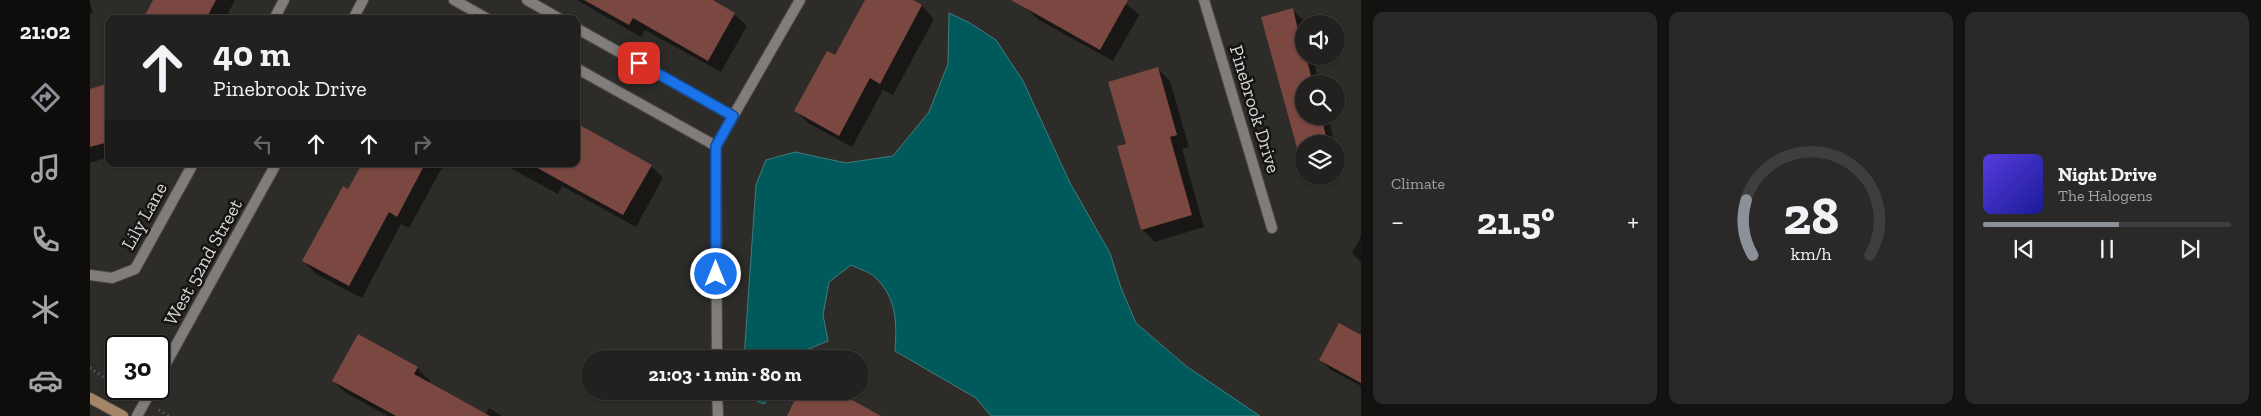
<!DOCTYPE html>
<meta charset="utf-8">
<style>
:root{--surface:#22211f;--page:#2a2928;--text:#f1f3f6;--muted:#a2a3a4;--line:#3f3e3d;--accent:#8c9099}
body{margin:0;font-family:"Zilla Slab",serif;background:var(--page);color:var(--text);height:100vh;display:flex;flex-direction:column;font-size:19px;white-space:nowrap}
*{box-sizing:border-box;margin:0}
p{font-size:16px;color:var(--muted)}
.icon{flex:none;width:28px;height:28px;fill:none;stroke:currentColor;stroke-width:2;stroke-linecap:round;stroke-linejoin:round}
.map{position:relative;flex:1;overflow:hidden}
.sheet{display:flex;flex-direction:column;gap:12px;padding:12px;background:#131211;width:900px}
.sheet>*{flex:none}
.guide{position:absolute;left:15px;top:15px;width:475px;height:152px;border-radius:10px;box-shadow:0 1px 4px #0004,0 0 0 1px var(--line);background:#22211f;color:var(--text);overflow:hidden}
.fabs{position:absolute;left:1205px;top:15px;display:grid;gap:10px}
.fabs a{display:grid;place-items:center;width:50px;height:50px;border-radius:50%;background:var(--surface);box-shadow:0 1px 4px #0004,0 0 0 1px var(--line);font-size:25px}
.speed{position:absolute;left:15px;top:335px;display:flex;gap:10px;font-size:25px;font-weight:700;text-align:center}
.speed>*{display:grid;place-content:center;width:65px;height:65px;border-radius:50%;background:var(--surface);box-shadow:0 1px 4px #0004,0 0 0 1px var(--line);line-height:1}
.speed .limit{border:2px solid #111;border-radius:8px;background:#fff;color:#111}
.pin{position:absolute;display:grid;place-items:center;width:42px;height:42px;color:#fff;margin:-21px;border-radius:10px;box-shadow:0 2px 8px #0006}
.me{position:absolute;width:55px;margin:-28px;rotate:0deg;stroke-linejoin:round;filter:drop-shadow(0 0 4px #0008)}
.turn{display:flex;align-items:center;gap:18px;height:105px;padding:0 25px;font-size:22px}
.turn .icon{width:65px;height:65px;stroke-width:2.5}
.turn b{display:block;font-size:35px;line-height:42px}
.lanes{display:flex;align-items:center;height:48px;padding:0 25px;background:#0003;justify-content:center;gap:25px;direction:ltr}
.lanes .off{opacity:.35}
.big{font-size:38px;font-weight:700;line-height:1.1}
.sheet .card{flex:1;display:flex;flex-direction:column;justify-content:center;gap:8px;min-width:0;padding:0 18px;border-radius:10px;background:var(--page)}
.sheet .dial{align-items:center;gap:0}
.dial svg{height:130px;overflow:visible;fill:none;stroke:var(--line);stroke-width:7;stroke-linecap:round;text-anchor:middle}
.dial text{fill:var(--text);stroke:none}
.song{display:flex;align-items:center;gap:15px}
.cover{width:60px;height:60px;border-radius:8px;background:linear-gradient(135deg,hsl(250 70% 55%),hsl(240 70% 35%))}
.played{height:5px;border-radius:2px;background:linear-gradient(90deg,var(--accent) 55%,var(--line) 55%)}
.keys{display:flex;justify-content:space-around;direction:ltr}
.heat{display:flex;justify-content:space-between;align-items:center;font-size:28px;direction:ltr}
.sheet .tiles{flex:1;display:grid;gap:12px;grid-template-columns:repeat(3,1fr)}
.trip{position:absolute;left:491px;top:350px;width:288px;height:50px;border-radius:25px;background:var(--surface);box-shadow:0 1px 4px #0004,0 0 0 1px var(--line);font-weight:700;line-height:50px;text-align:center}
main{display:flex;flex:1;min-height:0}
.tab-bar{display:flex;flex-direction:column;width:90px;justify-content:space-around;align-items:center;background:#0e0d0c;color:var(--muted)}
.tab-bar .icon{width:35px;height:35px}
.tab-bar .current{color:var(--accent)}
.tab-bar b{font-size:22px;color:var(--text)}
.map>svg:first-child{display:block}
.water{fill:#00595a;stroke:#407e7f}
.shadow{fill:#0007}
.building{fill:#7b4741}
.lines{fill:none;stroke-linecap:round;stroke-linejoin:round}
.minor-casing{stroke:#4d4a48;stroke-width:12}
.tertiary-casing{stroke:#4d4a48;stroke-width:12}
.secondary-casing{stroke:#4d4a48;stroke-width:12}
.path{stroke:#6a6865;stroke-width:3;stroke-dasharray:1 4;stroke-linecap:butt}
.minor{stroke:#817d7a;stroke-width:10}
.tertiary{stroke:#817d7a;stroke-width:10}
.secondary{stroke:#a58567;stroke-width:10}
.route-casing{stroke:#114b97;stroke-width:12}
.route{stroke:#1a73e8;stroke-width:9}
.labels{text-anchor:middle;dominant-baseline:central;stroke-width:5;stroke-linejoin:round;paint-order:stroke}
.street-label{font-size:19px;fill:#d7d6d4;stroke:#161413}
</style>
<main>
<nav class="tab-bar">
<b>21:02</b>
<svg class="icon current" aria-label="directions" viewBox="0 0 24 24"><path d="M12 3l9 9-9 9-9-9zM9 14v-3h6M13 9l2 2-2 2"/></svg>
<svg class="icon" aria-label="music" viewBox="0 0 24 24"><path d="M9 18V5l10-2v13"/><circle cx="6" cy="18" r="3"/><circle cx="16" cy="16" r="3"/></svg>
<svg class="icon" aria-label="phone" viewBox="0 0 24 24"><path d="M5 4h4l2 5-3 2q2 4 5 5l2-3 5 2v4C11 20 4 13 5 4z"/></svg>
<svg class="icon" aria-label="climate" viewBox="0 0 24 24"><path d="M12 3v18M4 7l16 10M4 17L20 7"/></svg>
<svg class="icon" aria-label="car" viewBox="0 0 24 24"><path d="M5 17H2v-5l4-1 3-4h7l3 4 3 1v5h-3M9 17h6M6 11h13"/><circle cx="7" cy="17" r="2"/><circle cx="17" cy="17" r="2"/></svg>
</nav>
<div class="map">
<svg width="1271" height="416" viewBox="0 0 1271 416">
<rect width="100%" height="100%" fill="#2e2c29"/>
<!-- water -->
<path class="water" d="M859,13L880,23L906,40L933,81L980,183L1020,253L1031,288L1046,323L1096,366L1170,416H901L886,398L805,351C807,323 807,299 786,278C780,272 769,269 761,265L739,282L733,315L738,341L716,350L709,359H654L666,185L676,160L705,152L756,163L803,156L839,112L858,64Z
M655,391H684L674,404L655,396Z"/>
<!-- shadow -->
<path class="shadow" d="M64,0H145L135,19H54Z
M487,0H620L644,14L657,26L631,72L555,30L551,37Z
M776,0H820L832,6L844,19L803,95L793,90L762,147L718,123L706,111L745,57Z
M927,0H1032L1049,15L1023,61L949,20Z
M0,3L3,13L0,14Z
M1203,10L1213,20L1214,56H1222L1230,84H1214V116H1238L1245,144H1214V154L1208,148Z
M1068,69L1080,81L1099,147L1092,149L1114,227L1065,242L1052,229Z
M19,85V157L0,163V90Z
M273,164H350L353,166L319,228L311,224L272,298L226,274L214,261L259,191Z
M413,164L561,166L573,178L546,227L472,186L468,194Z
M1271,237V262L1262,253Z
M268,335L327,368L340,381L338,383L395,415L399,408L412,416H298L256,393L243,381Z
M1271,336V386L1241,370L1231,360Z"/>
<!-- building -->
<path class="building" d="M63,0H126L116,19H53Z
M494,0H623L645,13L618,61L543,18L539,25Z
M775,0H823L832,5L790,84L780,78L749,136L704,111L737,51L745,55Z
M921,0H1038L1010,50Z
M1203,8L1214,56H1216L1223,84H1214V116H1231L1237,140L1214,144V147L1207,148L1171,17Z
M1068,67L1087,135L1080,137L1102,215L1051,230L1027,146L1036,144L1018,82Z
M19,83V142L0,147V89Z
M486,123L562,165L533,215L440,164H486Z
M272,164H335L307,217L299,212L259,286L212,261L253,186L258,189Z
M1249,323L1271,335V383L1229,360Z
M268,334L328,367L324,374L400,416H306L242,381Z
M709,391H746L791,416H697Z"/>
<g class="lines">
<defs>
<path id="minor" d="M364,0L398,19
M437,0L470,19
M1114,0L1182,228
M184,19L194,0
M486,28L643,116
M486,68L626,146
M0,275L22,278L45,269L103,164
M627,359L626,146L710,0
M627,391L628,416"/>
<path id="tertiary" d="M263,19L273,0
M69,376L186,164
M47,416L62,389"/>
<path id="secondary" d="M0,398L33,416"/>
</defs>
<!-- minor casing -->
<use href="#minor" class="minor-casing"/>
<!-- tertiary casing -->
<use href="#tertiary" class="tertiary-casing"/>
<!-- secondary casing -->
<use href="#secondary" class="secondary-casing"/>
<!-- path -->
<path class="path" d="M0,368L26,386
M31,389L42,395
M69,410L79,416"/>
<!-- minor -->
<use href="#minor" class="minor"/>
<!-- tertiary -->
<use href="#tertiary" class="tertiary"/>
<!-- secondary -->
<use href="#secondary" class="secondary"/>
</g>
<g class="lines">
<defs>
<path id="route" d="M549,63L643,116L626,146V274"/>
</defs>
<!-- route casing -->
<use href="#route" class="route-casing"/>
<!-- route -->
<use href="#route" class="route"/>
</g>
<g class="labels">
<!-- street labels -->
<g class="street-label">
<text transform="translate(1165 109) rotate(73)">Pinebrook Drive</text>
<text transform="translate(54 216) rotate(-61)">Lily Lane</text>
<text transform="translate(113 262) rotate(-61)">West 52nd Street</text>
</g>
</g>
</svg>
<div class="fabs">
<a><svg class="icon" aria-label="sound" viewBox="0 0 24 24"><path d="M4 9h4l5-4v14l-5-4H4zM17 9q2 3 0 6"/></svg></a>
<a><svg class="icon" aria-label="search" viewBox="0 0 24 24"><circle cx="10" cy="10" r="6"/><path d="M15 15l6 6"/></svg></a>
<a><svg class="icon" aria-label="layers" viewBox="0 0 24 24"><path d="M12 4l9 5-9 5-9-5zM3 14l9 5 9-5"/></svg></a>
</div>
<div class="speed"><div class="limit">30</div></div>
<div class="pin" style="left:549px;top:63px;background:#d93025"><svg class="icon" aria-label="arrive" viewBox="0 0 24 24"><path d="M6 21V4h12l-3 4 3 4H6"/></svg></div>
<svg class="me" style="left:626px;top:274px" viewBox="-20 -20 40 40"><circle r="17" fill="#1a73e8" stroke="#fff" stroke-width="3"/><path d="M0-11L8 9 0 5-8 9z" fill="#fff"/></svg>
<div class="trip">21:03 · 1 min · 80 m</div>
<div class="guide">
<div class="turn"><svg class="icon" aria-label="ahead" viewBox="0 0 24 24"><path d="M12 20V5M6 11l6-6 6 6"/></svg><div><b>40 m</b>Pinebrook Drive</div></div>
<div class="lanes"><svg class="icon off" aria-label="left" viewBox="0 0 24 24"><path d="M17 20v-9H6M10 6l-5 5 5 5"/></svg><svg class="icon" aria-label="ahead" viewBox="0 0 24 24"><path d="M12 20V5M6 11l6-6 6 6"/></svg><svg class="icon" aria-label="ahead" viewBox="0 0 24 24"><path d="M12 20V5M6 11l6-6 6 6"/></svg><svg class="icon off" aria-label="right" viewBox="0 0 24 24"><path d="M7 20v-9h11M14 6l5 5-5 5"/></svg></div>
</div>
</div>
<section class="sheet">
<div class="tiles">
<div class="card"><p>Climate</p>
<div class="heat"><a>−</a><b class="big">21.5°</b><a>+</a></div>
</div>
<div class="card dial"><svg viewBox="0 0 100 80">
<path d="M14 69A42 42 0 1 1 86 69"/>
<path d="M14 69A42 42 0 0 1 10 35" stroke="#8c9099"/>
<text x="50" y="56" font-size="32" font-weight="700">28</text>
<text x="50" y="72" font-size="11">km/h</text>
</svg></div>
<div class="card">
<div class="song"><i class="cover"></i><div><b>Night Drive</b><p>The Halogens</p></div></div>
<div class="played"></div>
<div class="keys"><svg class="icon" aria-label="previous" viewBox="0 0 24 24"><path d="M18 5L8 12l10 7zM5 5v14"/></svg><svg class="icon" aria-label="pause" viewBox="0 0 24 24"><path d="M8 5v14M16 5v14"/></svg><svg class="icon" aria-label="next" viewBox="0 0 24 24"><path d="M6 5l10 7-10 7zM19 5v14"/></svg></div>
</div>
</div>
</section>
</main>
